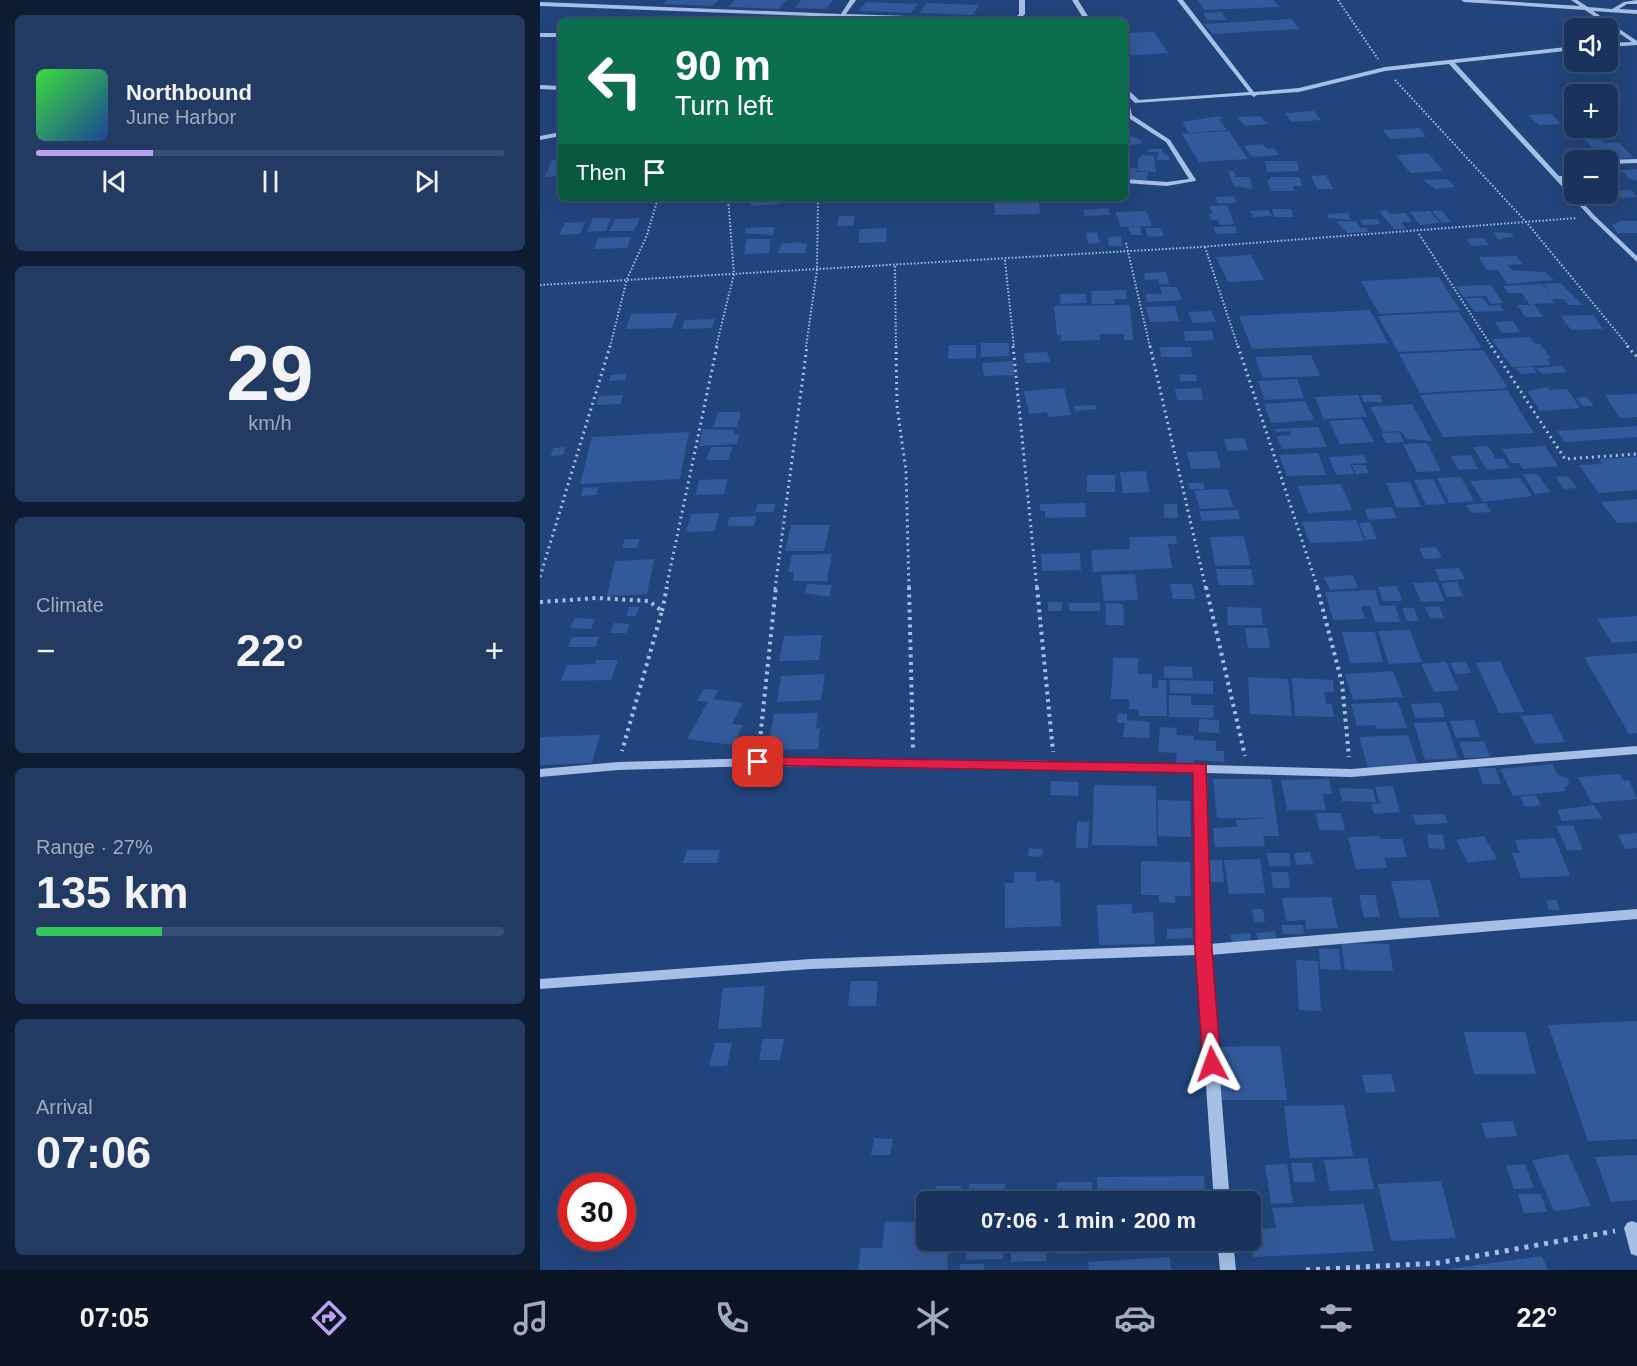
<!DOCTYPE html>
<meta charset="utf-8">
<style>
:root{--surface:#1a335d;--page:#233b63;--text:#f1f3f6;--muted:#9faabc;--line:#384e72;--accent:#bca0f2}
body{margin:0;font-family:Arial,sans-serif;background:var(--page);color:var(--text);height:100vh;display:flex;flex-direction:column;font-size:22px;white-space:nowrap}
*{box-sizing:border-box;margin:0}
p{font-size:20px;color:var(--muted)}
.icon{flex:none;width:33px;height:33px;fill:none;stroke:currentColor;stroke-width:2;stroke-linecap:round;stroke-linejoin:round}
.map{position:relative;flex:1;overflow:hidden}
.drawer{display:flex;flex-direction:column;gap:15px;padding:15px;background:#0e1c33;width:540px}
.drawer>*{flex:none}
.banner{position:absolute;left:18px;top:18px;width:570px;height:183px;border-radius:9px;box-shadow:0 6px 24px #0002,0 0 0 2px var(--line);background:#0b6e4f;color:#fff;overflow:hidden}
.controls{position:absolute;left:1024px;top:18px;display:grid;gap:12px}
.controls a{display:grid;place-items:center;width:54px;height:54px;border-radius:9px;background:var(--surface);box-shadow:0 6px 24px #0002,0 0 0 2px var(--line);font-size:30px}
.speed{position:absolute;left:18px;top:1173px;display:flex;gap:12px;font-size:30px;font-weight:700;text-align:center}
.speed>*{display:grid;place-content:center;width:78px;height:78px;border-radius:50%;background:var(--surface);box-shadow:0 6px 24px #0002,0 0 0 2px var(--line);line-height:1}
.speed .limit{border:9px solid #d22;background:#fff;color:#111}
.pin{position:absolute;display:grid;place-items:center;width:51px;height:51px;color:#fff;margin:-26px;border-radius:12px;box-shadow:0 3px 9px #0006}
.me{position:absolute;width:66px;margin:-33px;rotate:356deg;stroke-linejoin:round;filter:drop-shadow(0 0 4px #0008)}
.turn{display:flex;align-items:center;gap:21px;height:126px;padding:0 18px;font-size:27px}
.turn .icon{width:78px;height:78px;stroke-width:2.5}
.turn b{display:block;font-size:42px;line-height:51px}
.then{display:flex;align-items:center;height:57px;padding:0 18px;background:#0003;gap:12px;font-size:22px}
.big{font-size:45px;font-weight:700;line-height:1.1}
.drawer .tile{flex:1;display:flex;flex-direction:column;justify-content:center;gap:9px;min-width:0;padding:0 21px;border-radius:9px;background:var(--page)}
.drawer .dial{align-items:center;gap:0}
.dial b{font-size:78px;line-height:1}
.song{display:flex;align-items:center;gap:18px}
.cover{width:72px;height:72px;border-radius:9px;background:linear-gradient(135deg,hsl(120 70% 55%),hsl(220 70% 35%))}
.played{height:6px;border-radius:3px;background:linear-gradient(90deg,var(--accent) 25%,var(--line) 25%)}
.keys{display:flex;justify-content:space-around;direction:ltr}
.heat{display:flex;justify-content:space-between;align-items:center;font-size:33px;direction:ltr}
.charge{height:9px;border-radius:4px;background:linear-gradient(90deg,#34c759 27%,var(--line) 0)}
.trip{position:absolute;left:376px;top:1191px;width:345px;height:60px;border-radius:9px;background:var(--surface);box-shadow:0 6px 24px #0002,0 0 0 2px var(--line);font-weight:700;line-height:60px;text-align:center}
.tab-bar{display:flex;height:96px;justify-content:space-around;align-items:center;background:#0a1425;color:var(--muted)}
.tab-bar .icon{width:42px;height:42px}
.tab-bar .on{color:var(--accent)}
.tab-bar b{font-size:27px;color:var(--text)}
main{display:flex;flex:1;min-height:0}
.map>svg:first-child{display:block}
.building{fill:#325999}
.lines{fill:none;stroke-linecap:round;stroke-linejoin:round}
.path-far3{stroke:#a6bfe6;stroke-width:2;stroke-dasharray:1.5 2;stroke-linecap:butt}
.path-far2{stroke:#a6bfe6;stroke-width:3;stroke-dasharray:2 4;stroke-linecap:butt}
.path-far1{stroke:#a6bfe6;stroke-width:4;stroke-dasharray:3 4.5;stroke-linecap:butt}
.path{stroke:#a6bfe6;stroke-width:5;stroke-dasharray:4 6;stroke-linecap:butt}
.minor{fill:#a6bfe6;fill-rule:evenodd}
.route{fill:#e11d48;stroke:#92132f;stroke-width:1.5}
</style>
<main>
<section class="drawer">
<div class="tile">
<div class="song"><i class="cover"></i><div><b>Northbound</b><p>June Harbor</p></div></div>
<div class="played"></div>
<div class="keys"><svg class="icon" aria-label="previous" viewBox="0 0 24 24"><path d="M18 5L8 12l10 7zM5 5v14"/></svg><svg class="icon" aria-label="pause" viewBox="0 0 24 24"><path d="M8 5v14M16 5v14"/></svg><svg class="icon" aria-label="next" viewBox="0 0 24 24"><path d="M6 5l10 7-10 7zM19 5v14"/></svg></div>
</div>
<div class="tile dial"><b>29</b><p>km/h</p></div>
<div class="tile"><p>Climate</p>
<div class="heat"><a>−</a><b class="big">22°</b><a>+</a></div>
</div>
<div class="tile"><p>Range · 27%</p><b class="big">135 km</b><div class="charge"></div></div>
<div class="tile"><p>Arrival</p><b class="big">07:06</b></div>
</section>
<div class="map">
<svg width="1097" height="1270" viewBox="0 0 1097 1270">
<rect width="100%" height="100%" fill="#22447c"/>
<!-- building -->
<path class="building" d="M127,0H179L172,6L123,4Z
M195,0H247L238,9L188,7Z
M261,0H293L286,9L255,8Z
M658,0H734L739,7L664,10Z
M326,2L378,4L371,13L319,11Z
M386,3L439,5L433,15L380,13Z
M682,12L686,20H667L663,13Z
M57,17L89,19L53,21Z
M751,19L760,29L672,34L664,24Z
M614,32L628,53L585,56V33Z
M774,111L781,120L751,122L745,113Z
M1011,114L1022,124L999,125L988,115Z
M680,116L682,119H679L687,130L649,133L642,122Z
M720,116L727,124L705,126L697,117Z
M879,128L886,137L850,139L843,130Z
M689,131L708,159L659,162L642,134Z
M585,135L596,137L604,143L591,145L585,141Z
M1044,139H1060L1064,143H1079L1094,158L1065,159Z
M723,144L727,149L734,148L739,155L712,157L704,146Z
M608,149H622L623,153L628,155L621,156H629V160H617L618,152H608Z
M888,153L903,171L870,173L856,155Z
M602,155L614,156L616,172L598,171V160Z
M20,159L18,164H21V176L5,177L12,160Z
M725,161H757L759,171L727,172Z
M590,168H597V172H608L607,180L585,179V172H590Z
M1097,169V181L1090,179L1081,170Z
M688,171H694L696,177H710L712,189L694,186Z
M786,175L793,189H777L771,176Z
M730,177H760L762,186H753L754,191H731L727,180H730Z
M908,179L915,187L895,189L883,180Z
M1091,190L1097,197L1082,198L1075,191Z
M694,196L696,203H677L676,197Z
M211,198H240L239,204L211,206Z
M454,198H496L499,201L500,214L455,215Z
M687,205L694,224L680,225L678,220H671L669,214H673L669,206Z
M568,208L570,215L545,216L543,210Z
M732,209H751L754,217H734Z
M728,210L732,216L713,217L710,211Z
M847,210L850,214L866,213L872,222H861L866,229H854L839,211Z
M901,210L911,222L902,223L892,211Z
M606,211L612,226L581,227L575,212Z
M890,211L900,223L880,225L870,212Z
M808,213L811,220L788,218L787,214Z
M299,216H315L313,226H297Z
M53,218H71L66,231L47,232Z
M100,218L94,231H69L75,219Z
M837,219L840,224L823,225L820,220Z
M796,221H816L821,228H826L829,232L807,233Z
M1080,221H1097V233H1078L1072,225Z
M45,222L40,234L19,235L25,223Z
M695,226L697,233L676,234L674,227Z
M234,227L233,235L205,233L206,228Z
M588,227H600L602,235H591Z
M347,228L346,242L318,243L320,229Z
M605,228H620L624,236L608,237Z
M557,232L560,243L548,244L546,233Z
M953,232L971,233L974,237L958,239Z
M581,236L582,246H569L568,237Z
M91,237L87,248L54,249L58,238Z
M944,238L949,245L932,246L927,239Z
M207,239H231L229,253L204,254Z
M258,242L267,244L265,253H238L241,244Z
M711,255L724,280L688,282L676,257Z
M976,256L982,264L968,265L972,270L1005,272L1014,280L967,284L958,270H947L939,257Z
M626,272L629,284H619L618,279L605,280L604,273Z
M899,277L920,310L839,314L821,281Z
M1020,283L1043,305H1029L1024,299H1011L1014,303L994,304L1003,317H985L977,305H990L982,293H968L963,286L1002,284L1010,292L1004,284Z
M951,285L963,303L951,304L946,296L923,297L916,286Z
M620,287H637L642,300L607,302L605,294H622Z
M586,290L587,299H574L575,304H552L551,291Z
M520,294H546L547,303L521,304Z
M925,298H943L949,306L960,305L964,311L934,312Z
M590,305L593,340H584V334H559L560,340L521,341V335H517L514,306Z
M635,306L639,321L610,322L606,307Z
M830,310L848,343L712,349L699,316Z
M671,311L676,322L653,323L648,312Z
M919,312L942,348L858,352L838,316Z
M137,313L132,328L86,329L91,314Z
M1053,315L1063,329L1031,330L1021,316Z
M175,319L172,328L142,329L144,320Z
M973,321L980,332L962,333L955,322Z
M644,331H672L674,340L645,341Z
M990,337L995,344H1000L1011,359H1007L1011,365L972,367L951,339Z
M441,343H469V356L441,357Z
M409,345H436V358L408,359Z
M620,347H651L652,357H621Z
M943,350L968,388L880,393L859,354Z
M507,352L510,362L486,363L483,353Z
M771,355L780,376L723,378L715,357Z
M473,361L475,375L444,376L442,363Z
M1022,366L1027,372L1002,374L996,368Z
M993,367L997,373L981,374L976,368Z
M87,374L85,380L69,381L71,375Z
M640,374L656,375L657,381H640Z
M757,379L764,398L725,400L718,381Z
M1008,387L1009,390L1027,389L1040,408L1000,411L987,391Z
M524,388L531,415L508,417L507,412L489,414L484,391Z
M661,388L663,400H637L635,389Z
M967,390L994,433L903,437L880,395Z
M1097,394V417L1080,418L1065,395Z
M83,395L80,404L56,405L59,396Z
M818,395L827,417L784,419L775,397Z
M821,395H840L843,402H824Z
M1047,397L1054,406H1043L1036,398Z
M765,401L774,420L731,423L724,404Z
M872,404L892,441L866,439L861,431L843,432L830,407Z
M556,405L557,409L536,411L534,406Z
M178,412H201L197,427H173Z
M822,419L834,442L800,444L789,421Z
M1097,426V437L1025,442L1017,431Z
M778,427L787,447L742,449L737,436L751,435L750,431L736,432L735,429Z
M163,429L195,430L194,434H199L197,444L159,446Z
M149,432L140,479L40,484L52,437Z
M859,432L864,442L846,443L841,433Z
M704,438L708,450L687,451L684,439Z
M887,443L901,471L877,472L863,444Z
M948,446L956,459L963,458L969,468L947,470L933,447Z
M1005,446L1018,466L983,469L979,463H971L962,449Z
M25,447L23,455L11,456L13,448Z
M171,447H193L188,460H166Z
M676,451L681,468L651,469L647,452Z
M778,453L786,475L747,476L739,455Z
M824,455L827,463L810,464L814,474L796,475L789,457Z
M931,455L938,469L918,470L911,456Z
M1097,457V490L1059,493L1039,465L1062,464L1059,459Z
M812,465H825L829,473L816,474Z
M606,471L609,492L583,493L580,472Z
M983,474H998L1010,492L995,494Z
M547,475H575V492H547Z
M1028,476L1037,488L1024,489L1016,477Z
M921,477L934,501L909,503L897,478Z
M980,478L992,496L943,502L930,481Z
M187,479L184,494L156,495L159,480Z
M893,479L906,504L886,505L874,480Z
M870,482L881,507L857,508L846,483Z
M648,483H663L665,489H650Z
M801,484L812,510L768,513L758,486Z
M58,487L57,495L41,496L43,488Z
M687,489L694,507L660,509L654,490Z
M1097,499V522L1077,523L1061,502Z
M545,503L546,517L505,518V511H500V504Z
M946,503L951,512L931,513L926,505Z
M218,504H235L233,512H215Z
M624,504H637L638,518H624Z
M852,507L857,518L829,520L824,509Z
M697,510L700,519L662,521L659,511Z
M179,513L175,531L146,532L151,514Z
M216,516L214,526H187L190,517Z
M816,520L824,541L770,543L762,522Z
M830,522L837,539L826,540L819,523Z
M251,525H290L284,551H245Z
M636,536L637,544H628L632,568L553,572L551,550L590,549L589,537Z
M704,536L710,565L675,566L670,537Z
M85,539H100L97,548H82Z
M896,547L902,558L884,559L879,548Z
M540,553L541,570L502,571L501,554Z
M292,554L287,581H253L254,572H248L252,555Z
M114,559L107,594L67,596L75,561Z
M919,568L925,579L900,581L895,569Z
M676,569H711L714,585H679Z
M595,574L598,600L564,601L561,575Z
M813,575L818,588L790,590L784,577Z
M897,582L904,601L881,602L873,583Z
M917,582L923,596L907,597L901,583Z
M267,584L292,585L289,597L265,593Z
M630,584H652L655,599H633Z
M857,586L862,601H843L838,587Z
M835,590L840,606L855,605L861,622H835L830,606H821L825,619L793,620L785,592Z
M508,602H522V611H508Z
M529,603H560V611H529Z
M565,603L583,604L584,625H566Z
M899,606L904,618H890L885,607Z
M89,607H99L96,616H86Z
M687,607L721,608L723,625H688Z
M862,608H874L879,621H867Z
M1097,616V641L1072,643L1057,619Z
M35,618L55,619L51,629L30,628Z
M74,623L90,624L86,633H70Z
M705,628H727L730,648H708Z
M870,630L882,662L849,664L838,631Z
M802,632H835L843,662L810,663Z
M282,635L279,660L239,661L244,636Z
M32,637H59L55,647H28Z
M1097,653V733L1089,734L1044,657Z
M573,658H598V674H612V688H618V680H626L627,716H599V710L589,709V699H571V687L584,688L572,687Z
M56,660H78L71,680L21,681L27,665L55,664Z
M960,661L984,712L959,713L936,663Z
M906,662L919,690L894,692L881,664Z
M926,662L931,673L916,674L910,663Z
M624,666L652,667L653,678H624Z
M853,671L863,697L813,700L805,674Z
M285,674L281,700L237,702L241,676Z
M708,677L748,679L752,716L710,714Z
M752,678L793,680L794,692H784L786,704H792L794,717L755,716Z
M630,680L673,681V694L630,693Z
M164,689L179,690L173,699L203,703L192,724L203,725L193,745L147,739L168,702L157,701Z
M629,695L651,696V705H673L674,718L629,717Z
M858,702L867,728L837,729L836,725L817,726L811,704Z
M901,703L905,717L875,718L871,704Z
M278,713L276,729L280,728L278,749L228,750L234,714Z
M578,713L587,714V720L610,722L609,738L583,737L585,723H577Z
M1011,714L1025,742L995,744L981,716Z
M659,719L679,720V733L659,732Z
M934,720L940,737L916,738L910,721Z
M906,722L918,758L885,760L874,723Z
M620,727L637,728L636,735L654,736V740L676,741V751H684V762L654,760L653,764L636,762L637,753L618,752Z
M60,735L52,763L0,765V737Z
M868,735L878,765L828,767L819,737Z
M944,741L950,757L925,758L919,742Z
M1012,764L1018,775L1028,778L1029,785L1024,787L1026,791L973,796L960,769Z
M938,768H955L961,784H943Z
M1079,774L1084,781L1089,780L1097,799L1052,803L1038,777Z
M673,779H731L739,836H723L725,846L675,847L673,828L697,827L696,820L729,818H677Z
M789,779L792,794H783L786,810H747L741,780Z
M511,781L539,782L538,796L510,795Z
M554,785L616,786L617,846L552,845Z
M853,786L860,812L834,814L831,804L840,803L835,787Z
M799,788L833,789L836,802L802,801Z
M996,795L1001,805L985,807L980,797Z
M618,800L650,801L651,837L618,836Z
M1054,805L1062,818L1022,821L1017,810Z
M776,813H801L805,830H779Z
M904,814L908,823L876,825L873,815Z
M537,822H549L548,848H536Z
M1033,825L1043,850H1027L1016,826Z
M1097,833V848L1085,849L1078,835Z
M887,834L903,835L905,849L889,848Z
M840,836V839H862L867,857L844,858L847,868L816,869L808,837Z
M944,836L957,859L928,863L916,840Z
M1015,838L1030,876L981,878L972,853H980L975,840Z
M489,848L503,849L502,857L488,856Z
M147,850H180L177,863H143Z
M770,852L773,864L756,865L754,853Z
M727,853H749L751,866H729Z
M720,859L725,893L689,894L684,860Z
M669,860H682L684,882H671Z
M601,861L650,862L651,896H635V903L619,902V895H601Z
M474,872H496V881L514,880V883H520L521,926L465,928V883H474Z
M731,872H748L750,888H733Z
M890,880L900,917L860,918L851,881Z
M819,895H835L840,917H824Z
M791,897L798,928L766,929L765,920L746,921L742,898Z
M1006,900H1016L1020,910H1009Z
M592,904V913L613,912L615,944L559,945L557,905Z
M712,909H723L725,922H714Z
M741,925H763L764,934H743Z
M652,928L653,938L627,939V929Z
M735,931L737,941L719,942L716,933Z
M710,933L711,941L692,943L690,935Z
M801,943L849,944L853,971L805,970Z
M779,948L799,949L801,970L780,969Z
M756,960L778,961L781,1011L759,1010Z
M311,981H338L336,1006H308Z
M225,986L221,1027L178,1029L183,988Z
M1097,1021V1139L1048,1141L1008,1025Z
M924,1032H985L996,1074H934Z
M223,1039H244L240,1060H219Z
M175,1043H192L187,1066H169Z
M740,1046L747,1100H678L674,1047Z
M851,1074L856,1092L826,1093L822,1075Z
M804,1105L813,1156L750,1158L744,1106Z
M973,1121L977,1136L946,1138L941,1123Z
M334,1138L353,1139L350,1155H331Z
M1028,1154L1051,1206L1014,1211L992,1160Z
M1097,1155V1200L1071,1202L1055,1157Z
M827,1158L834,1189L790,1191L784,1160Z
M751,1163H772L775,1182H754Z
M747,1164L753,1203L731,1204L725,1165Z
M985,1164L994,1188L974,1189L966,1166Z
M664,1176L666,1202H558L557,1177Z
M901,1181L916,1238L851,1241L838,1184Z
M517,1182H552L553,1202H517Z
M429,1184H465V1202H428Z
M396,1186H421L420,1202H396Z
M978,1194H1001L1007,1212L984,1213Z
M824,1204L834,1251L713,1257L711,1229L736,1228L732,1208Z
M345,1222H387V1240H409L407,1270H318L321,1248H342Z
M427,1240H464L463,1259L426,1260Z
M471,1240H506V1261L471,1262Z
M517,1240H554V1253L517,1254Z
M559,1240H669L670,1249L559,1250Z
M1002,1256L1008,1270H909V1269Z
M630,1257L631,1270H549L548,1262Z
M420,1264H444V1270H420Z"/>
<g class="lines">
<!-- path-far3 -->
<path class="path-far3" d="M798,0L838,59
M855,80L987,223L1089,347
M879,234L952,347
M586,243L610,347
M665,247L698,347
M465,260L474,347
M355,266L356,347
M0,285L660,247L1037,218
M70,347L87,279L107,235L118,198
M176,347L194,274L188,198
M266,347L277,270L278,198"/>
<!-- path-far2 -->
<path class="path-far2" d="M356,346L357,406L366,471L369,589
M473,346L497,589
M610,346L666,589
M698,346L778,589
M951,346L1025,459L1097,454
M1087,346L1097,357
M0,577L70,346
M126,589L177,346
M235,589L267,346"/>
<!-- path-far1 -->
<path class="path-far1" d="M369,587L373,750
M497,587L513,752
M666,587L705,756
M777,587L802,683L809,757
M0,602L57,598L109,601L122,611L82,751
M122,611L127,587
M219,749L236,587"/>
<!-- path -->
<path class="path" d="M766,1270L898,1263L1075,1231"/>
<!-- minor -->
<path class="minor" d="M310,0H316L306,14L461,19L475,18L479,14V0H485V14L479,20L474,21H418L304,17L301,19L299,17L0,6V2L301,14Z
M532,0H538L551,21H545Z
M637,0H643L714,92L759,88L845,67L1035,46V50L915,63L1019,176L1035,175V179L1022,180L1055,216L1097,256V262L1051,218L909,64L845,71L759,92L717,95L714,97L711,95L595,103L585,93V87L599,100L709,92Z
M921,0H946L1040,6L1031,0H1037L1048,7L1072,9L1084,2L1097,0V4H1087L1079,9L1097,10V14L1053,11L1097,41V45L1068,47V43L1092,42L1045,10L924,2Z
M0,33H21V37H0Z
M0,85L21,86V90L0,89Z
M585,101L589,103L592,115L630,140L656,180L655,181L627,186L585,183V179L627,182L649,179L626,142L587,117Z
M21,132V136L0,140V136Z
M1097,159V163L1068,164V160H1066Z
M1068,165L1071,167L1073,174L1068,177Z
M1097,746V754L811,777L667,773L669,944L1097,909V919L670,955L690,1202H674L657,955L271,969L0,989V979L271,959L656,945L655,773L514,769L218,766L78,770L0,777V769L78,762L218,758L514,761L811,769Z
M1092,1221L1097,1223V1256L1091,1254L1084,1228L1087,1223Z
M677,1240H693L696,1270H680Z"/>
</g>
<!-- route -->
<path class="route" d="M218,757L666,764L672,950L681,1064L678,1070L672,1072L666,1070L663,1064L655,950L653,773L212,765L210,762L212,758Z"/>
</svg>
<div class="controls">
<a><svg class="icon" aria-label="sound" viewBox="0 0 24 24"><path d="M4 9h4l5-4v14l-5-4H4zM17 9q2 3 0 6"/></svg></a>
<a>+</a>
<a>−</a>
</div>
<div class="speed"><div class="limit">30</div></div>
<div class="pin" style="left:218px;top:762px;background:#d93025"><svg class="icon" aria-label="arrive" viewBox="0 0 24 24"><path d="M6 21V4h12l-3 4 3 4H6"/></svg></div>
<svg class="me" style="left:672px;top:1064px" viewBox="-20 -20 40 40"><path d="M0-17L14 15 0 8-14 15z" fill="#e11d48" stroke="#fff" stroke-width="4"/></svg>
<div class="trip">07:06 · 1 min · 200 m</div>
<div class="banner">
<div class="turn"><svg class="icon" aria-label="left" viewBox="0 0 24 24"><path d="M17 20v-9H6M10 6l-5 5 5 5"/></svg><div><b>90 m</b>Turn left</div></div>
<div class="then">Then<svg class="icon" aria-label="arrive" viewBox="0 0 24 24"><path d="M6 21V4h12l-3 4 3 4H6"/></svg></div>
</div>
</div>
</main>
<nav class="tab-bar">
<b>07:05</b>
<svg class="icon on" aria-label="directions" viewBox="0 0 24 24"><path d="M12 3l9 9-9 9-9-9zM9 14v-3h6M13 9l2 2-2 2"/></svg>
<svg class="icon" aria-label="music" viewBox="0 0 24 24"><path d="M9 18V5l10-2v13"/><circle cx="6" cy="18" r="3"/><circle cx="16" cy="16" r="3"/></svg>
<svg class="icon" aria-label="phone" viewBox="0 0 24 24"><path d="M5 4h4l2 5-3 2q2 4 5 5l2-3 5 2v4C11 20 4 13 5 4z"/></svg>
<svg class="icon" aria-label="climate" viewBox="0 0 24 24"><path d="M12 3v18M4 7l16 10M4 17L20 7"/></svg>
<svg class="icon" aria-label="car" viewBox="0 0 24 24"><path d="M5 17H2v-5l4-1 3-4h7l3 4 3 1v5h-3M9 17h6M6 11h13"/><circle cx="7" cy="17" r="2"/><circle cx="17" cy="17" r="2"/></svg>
<svg class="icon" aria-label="filters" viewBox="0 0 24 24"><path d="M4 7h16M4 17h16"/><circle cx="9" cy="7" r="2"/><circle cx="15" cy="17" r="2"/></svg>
<b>22°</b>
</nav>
